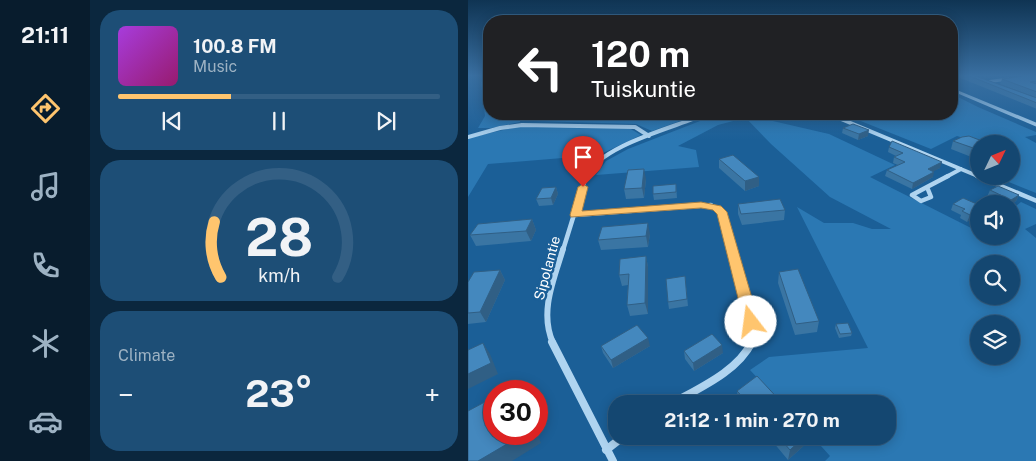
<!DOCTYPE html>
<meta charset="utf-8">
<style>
:root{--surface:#144771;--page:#1d4e76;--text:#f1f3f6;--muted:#9db2c3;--line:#335f84;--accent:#ffc56e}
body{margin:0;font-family:"Public Sans",sans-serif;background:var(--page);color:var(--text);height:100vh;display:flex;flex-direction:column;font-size:19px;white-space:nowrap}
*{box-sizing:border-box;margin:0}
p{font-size:16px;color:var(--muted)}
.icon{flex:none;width:28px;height:28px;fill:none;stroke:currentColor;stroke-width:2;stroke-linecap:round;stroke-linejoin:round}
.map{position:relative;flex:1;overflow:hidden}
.drawer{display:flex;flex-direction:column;gap:10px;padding:10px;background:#0b273e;width:378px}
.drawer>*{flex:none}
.banner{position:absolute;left:15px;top:15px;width:475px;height:105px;border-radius:20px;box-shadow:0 2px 12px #0003,0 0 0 1px var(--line);background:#202124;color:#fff;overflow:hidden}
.needle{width:32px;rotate:47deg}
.tools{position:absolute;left:502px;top:135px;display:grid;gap:10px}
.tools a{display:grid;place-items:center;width:50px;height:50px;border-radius:50%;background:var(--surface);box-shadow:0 2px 12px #0003,0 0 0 1px var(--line);font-size:25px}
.speed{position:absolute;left:15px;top:380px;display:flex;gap:10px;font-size:25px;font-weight:700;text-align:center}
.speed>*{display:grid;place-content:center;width:65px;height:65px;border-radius:50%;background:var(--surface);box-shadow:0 2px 12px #0003,0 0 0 1px var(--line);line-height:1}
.speed .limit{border:8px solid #d22;background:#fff;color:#111}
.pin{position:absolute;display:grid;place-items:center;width:42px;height:42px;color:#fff;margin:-51px -21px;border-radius:50% 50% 50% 0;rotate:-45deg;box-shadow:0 0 5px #0007}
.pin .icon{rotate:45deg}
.me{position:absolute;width:55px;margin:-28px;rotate:345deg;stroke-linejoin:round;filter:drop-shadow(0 0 4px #0008)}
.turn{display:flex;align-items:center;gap:18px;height:105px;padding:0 25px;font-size:22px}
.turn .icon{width:65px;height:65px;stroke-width:2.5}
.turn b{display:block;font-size:35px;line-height:42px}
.big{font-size:38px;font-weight:700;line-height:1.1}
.drawer .widget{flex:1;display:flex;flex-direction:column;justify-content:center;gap:8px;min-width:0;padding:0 18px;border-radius:20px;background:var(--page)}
.drawer .dial{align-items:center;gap:0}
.dial svg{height:130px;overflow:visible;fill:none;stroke:var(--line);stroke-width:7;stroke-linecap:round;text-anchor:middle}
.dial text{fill:var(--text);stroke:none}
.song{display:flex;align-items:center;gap:15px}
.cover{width:60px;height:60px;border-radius:8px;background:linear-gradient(135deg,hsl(280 70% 55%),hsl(320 70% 35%))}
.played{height:5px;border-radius:2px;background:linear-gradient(90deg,var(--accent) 35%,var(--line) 35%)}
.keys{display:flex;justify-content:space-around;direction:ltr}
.heat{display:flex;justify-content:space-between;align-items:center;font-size:28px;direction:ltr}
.trip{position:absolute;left:140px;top:395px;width:288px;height:50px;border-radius:20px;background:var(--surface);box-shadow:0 2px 12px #0003,0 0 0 1px var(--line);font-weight:700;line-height:50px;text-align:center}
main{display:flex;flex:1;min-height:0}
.tabs{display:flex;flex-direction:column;width:90px;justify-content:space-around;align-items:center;background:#081c2d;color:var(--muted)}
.tabs .icon{width:35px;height:35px}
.tabs .current{color:var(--accent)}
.tabs b{font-size:22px;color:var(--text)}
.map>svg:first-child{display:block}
.green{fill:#2b78b3;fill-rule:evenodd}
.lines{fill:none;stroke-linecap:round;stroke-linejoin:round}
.minor-far4{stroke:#afd4f0;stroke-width:3}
.minor-far3{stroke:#afd4f0;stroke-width:4}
.minor-far2{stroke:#afd4f0;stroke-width:4.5}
.minor-far1{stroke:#afd4f0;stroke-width:6}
.minor{stroke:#afd4f0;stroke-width:8}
.tertiary{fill:#afd4f0;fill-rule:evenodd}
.wall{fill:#3a75a3}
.shaded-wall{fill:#305f85}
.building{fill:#4488be;stroke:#305f85}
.route{fill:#ffc56e;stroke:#a68048}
.labels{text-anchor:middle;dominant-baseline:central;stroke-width:5;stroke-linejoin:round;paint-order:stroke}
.street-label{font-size:14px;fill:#fff;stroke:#1b5f97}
</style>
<main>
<nav class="tabs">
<b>21:11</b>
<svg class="icon current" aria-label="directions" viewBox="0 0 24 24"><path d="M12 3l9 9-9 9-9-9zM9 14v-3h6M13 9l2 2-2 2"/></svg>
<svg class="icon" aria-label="music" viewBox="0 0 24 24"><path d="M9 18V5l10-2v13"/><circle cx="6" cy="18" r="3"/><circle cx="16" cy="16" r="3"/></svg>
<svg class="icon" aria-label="phone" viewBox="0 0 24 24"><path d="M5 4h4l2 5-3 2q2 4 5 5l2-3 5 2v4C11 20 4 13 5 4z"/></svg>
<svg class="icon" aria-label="climate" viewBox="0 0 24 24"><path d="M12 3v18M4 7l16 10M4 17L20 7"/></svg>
<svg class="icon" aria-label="car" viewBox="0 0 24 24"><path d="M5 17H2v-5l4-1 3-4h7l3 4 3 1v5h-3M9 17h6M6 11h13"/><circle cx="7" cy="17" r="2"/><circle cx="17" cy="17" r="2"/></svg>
</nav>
<section class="drawer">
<div class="widget">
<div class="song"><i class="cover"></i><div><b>100.8 FM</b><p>Music</p></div></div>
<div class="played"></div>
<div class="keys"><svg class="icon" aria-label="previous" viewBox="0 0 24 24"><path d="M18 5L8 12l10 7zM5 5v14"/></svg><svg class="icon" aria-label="pause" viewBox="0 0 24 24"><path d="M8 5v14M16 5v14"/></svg><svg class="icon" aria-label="next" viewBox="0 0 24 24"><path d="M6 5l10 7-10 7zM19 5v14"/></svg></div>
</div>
<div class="widget dial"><svg viewBox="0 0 100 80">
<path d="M14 69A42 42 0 1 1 86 69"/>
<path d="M14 69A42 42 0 0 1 10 35" stroke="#ffc56e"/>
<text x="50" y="56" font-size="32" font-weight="700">28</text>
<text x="50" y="72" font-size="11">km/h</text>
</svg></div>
<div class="widget"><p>Climate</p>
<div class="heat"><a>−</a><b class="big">23°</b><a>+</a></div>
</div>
</section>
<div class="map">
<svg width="569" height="461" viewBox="0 0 569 461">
<rect width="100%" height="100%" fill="#1b5f97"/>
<!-- green -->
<path class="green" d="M20,75L21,114H53L52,122L23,128H10L17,116L13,82Z
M484,94L510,107L568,132V135L557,137L568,143V193L526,176H544V159L549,154L544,152V144H515L489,136L463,149L375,114H484Z
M65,114H224L223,117L184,131L168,124L64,121Z
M250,114H259L269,120L250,125L210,146L228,150L231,167L128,175L138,161L160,149Z
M274,114L361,134L427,165L402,177L511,232V236H544V209L553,202L568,209V224L557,229L568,238V461H357L362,456L344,436H419V404H314L282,370L301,357L400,348L329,207L356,223H385L404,229H423L362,197L303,144ZM511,264H544V296H511ZM511,324H544V356H511Z
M53,126L161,128L173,135L131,155L20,164L0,197V138Z"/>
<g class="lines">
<!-- minor-far4 -->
<path class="minor-far4" d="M518,82L540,79
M361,114L376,120
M221,120L238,114"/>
<!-- minor-far3 -->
<path class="minor-far3" d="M373,119L512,177
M0,137L32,128L54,125L167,127L181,136
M118,177C130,148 196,130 225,119
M478,177L493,169"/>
<!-- minor-far2 -->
<path class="minor-far2" d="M509,176L569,201
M459,187L463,197L453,201L444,195Z
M459,187L480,176
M107,215L243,205L254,213L264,250
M95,250L118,176"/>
<!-- minor-far1 -->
<path class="minor-far1" d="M263,249L286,337L283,343
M85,343C71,312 86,279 95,249"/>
<!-- minor -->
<path class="minor" d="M84,342L145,461
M203,404C231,388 269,372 284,342
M138,450L156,436"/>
<!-- tertiary -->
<path class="tertiary" d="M484,88L569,123V127L484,91Z"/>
</g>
<!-- wall -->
<path class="wall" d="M485,75H505L569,98V109Z
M510,75H551L518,78Z
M569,75V98L532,84L534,79Z
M375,128L400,136L390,140L374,133Z
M485,141L511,144V160L483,149Z
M421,147L472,168L465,171V177L444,189L417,176L419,170L430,165L425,163L426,157L428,156L420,152Z
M251,159L291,186L277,191L251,168Z
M178,179L176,198L158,199L156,189Z
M208,184L209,198L186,200L185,194Z
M88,187L90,194L85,205L71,206L68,199Z
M522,190L551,195L548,201L544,204H534L519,197Z
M270,204L317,210L316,220L274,225L270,214Z
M485,204L511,205V221L510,222L503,219L499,222L492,218L493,215L483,210Z
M64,219L68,230L63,241L8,246L2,235Z
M182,234L180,247L133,250L130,240Z
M178,256L180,267V314L162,316L159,305L160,285L154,286L151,275Z
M32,270L37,280L18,322L0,324V282Z
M311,272L351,321L349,332L327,335L310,283Z
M217,276L220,306L201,309L200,302Z
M368,324L384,333L383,336L371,338L367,328Z
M133,346H182L145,368L135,353Z
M216,351L255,353L226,371L217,359Z
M269,391L315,404H271L270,402Z
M300,436H341L340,442L320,460Z"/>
<!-- shaded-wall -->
<path class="shaded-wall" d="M519,75H551L518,78Z
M401,130L400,136L390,140L391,134Z
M474,162L472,168L459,175L460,169Z
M176,169L178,179L176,198L174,188Z
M466,172L465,177L444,189L445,183Z
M291,177V186L277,191V181Z
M88,187L90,194L85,205L83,198Z
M551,195L548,201L544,204H541L543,200Z
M506,212L503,219L499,222L502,215Z
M64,219L68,230L63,241L58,231Z
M180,223L182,234L180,247L178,236Z
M178,256L180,267V314L177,303Z
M32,270L37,280L18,322L12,312Z
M180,338L182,346L145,368L143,360Z
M15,343L22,354L30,374L0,389V374Z
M254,345L255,353L226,371L225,363Z
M56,434H69L73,443L44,461H10Z
M337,436H341L340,442L320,460L322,450Z"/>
<!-- building -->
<path class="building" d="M499,75H505L569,98V103Z
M562,75H569V81L562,82L569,84V92L534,79Z
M385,124L401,130L391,134L375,128Z
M501,136L522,144H511V150L485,141L494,137Z
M424,141L474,162L460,169L466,172L445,183L419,170L437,162L426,157L435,153L421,147Z
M265,155L291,177L277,181L251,159Z
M176,169L174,188L156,189L160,170Z
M208,184V192L185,194V186Z
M530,186L551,195L543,200L522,190Z
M88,187L83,198L68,199L74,188Z
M495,198L511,205V215L506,212L502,215L494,211L497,209L485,204Z
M312,199L317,210L273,214L270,204Z
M64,219L58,231L2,235L10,224Z
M180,223L178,236L130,240L134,227Z
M178,256L177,303L159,305L161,274L151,275L152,259Z
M330,269L351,321L328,324L311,272Z
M32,270L12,312L0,313V282L6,272Z
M217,276L219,299L200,302L198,279Z
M380,323L384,333L372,334L368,324Z
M169,325L180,338L143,360L133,346Z
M244,334L254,345L225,363L216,351Z
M15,343L23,363L0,374V350Z
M289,376L315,404H281L269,391Z
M47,386L49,391H37Z
M26,397V434H56L10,461H0V411Z
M310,436H337L322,450Z"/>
<!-- sky -->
<linearGradient id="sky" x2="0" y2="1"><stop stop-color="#0f3453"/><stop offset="0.54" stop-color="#396fa1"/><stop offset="1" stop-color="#396fa1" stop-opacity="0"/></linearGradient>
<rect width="569" height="140" fill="url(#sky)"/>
<!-- route -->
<path class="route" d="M115,184L120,187L114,211L233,202L253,206L259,212L291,322L288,326L283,328L278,326L276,322L249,214L245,210L233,208L103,217L102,215L110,187Z"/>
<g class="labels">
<!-- street labels -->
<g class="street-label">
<text transform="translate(79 268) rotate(-75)">Sipolantie</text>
</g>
</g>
</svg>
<div class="tools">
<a><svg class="needle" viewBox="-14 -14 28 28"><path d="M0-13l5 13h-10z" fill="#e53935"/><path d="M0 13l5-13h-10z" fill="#9db2c3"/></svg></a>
<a><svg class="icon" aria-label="sound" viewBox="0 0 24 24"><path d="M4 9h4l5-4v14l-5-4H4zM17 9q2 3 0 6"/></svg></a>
<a><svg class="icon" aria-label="search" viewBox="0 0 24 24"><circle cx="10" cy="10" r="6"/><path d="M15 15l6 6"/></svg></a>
<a><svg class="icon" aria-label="layers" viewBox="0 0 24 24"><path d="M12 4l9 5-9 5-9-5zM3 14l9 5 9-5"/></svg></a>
</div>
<div class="speed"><div class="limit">30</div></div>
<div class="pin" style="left:115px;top:187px;background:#d93025"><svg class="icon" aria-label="arrive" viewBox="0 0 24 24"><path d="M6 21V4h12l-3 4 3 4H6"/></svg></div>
<svg class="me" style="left:283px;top:322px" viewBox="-20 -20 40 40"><circle r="19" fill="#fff"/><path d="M0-13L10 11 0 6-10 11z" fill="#ffc56e"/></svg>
<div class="trip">21:12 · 1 min · 270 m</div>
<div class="banner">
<div class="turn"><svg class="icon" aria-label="left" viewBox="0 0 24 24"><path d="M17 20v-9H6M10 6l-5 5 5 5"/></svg><div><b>120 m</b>Tuiskuntie</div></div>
</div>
</div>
</main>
